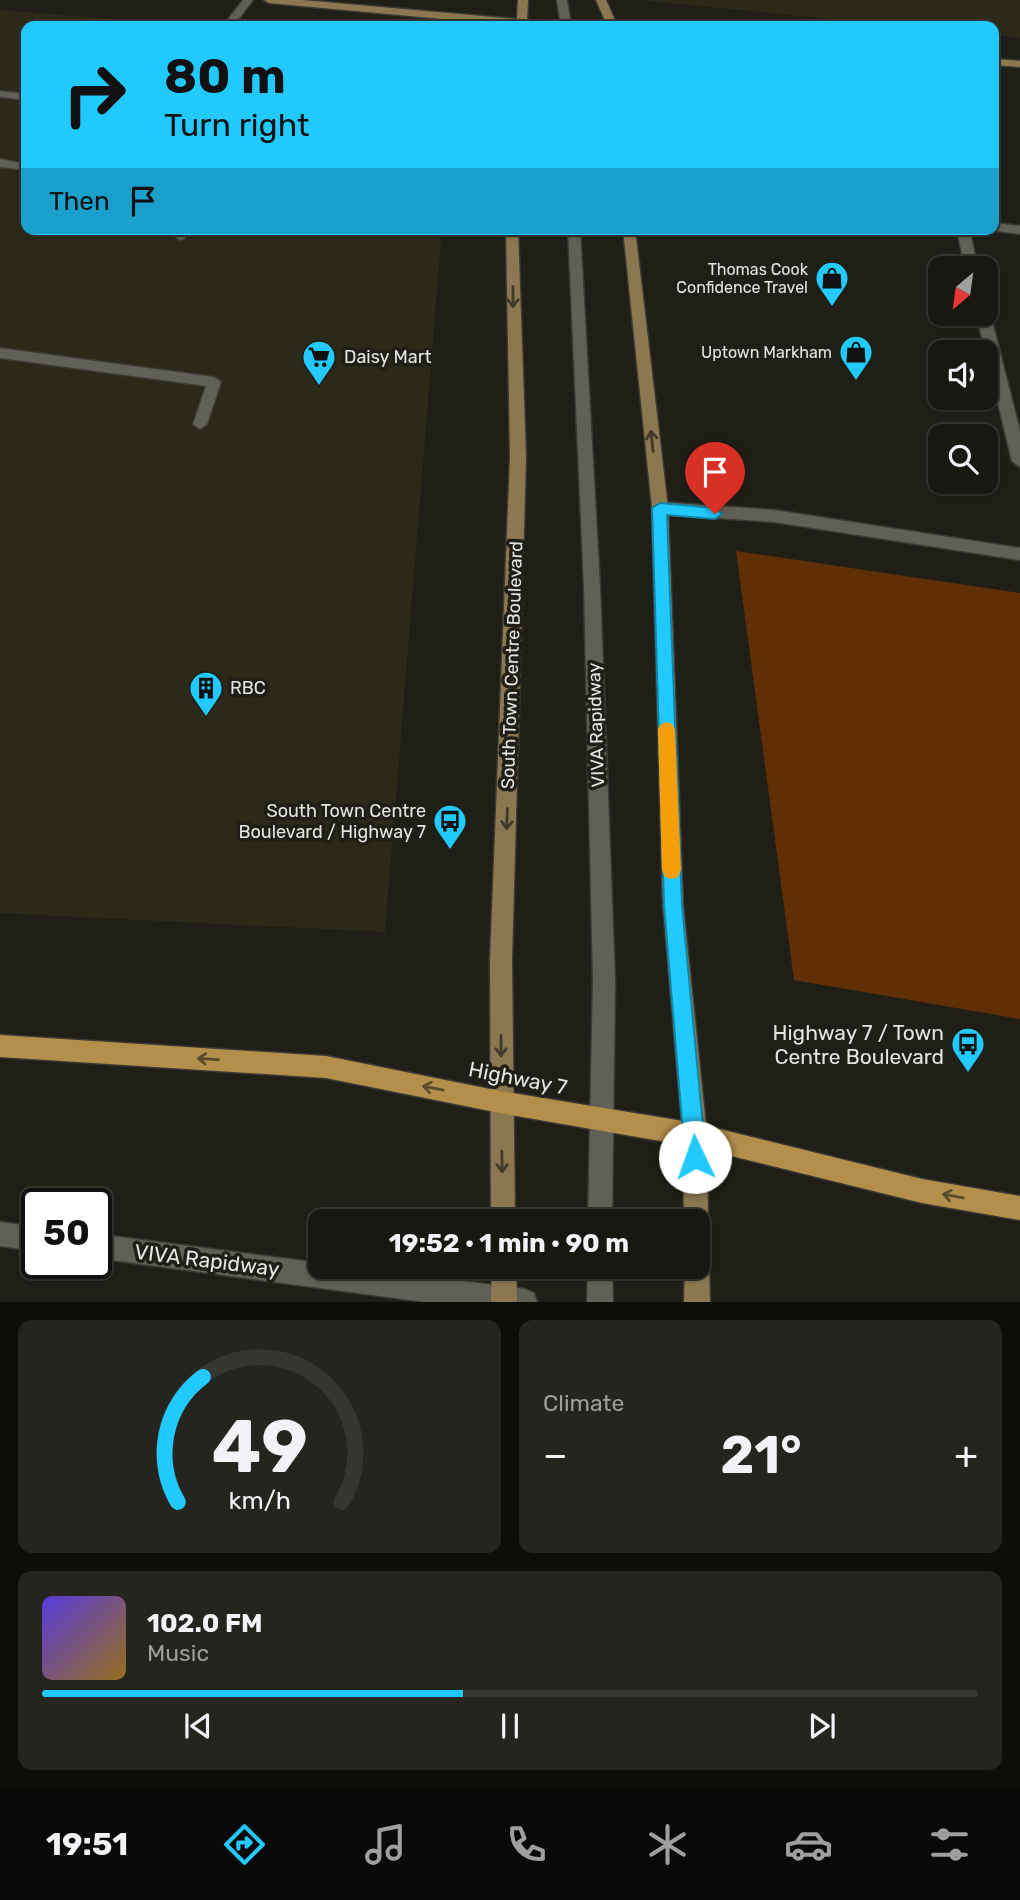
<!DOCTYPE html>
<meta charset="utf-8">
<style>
:root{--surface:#181711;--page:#25241f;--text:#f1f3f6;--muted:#9f9f9f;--line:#363631;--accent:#21c9fd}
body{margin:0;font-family:Rubik,sans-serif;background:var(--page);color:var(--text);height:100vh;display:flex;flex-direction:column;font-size:26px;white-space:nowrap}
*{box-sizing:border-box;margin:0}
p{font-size:23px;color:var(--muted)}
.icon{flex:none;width:38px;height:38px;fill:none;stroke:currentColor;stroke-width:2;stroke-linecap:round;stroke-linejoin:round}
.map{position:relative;height:1302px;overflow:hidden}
.panel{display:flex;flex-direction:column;gap:18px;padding:18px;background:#0d0d09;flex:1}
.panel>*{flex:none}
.banner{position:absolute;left:21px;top:21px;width:978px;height:214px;border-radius:14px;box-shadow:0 2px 5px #0004,0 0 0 2px var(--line);background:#21c9fd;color:#111;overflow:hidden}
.needle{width:46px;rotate:209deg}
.tools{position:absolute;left:928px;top:256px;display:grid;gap:14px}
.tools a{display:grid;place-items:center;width:70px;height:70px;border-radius:14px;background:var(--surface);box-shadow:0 2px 5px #0004,0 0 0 2px var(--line);font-size:35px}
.speed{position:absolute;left:21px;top:1188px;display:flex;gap:14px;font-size:35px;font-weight:700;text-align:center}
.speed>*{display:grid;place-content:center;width:91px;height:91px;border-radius:50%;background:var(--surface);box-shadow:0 2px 5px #0004,0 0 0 2px var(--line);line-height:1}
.speed .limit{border:4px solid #111;border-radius:10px;background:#fff;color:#111}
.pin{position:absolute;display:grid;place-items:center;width:60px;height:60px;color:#fff;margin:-72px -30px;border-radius:50% 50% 50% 0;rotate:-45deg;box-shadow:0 0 7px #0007}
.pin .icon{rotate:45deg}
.me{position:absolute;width:77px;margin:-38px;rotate:357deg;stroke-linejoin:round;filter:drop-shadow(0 0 5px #0008)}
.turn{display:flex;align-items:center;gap:24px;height:147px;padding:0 28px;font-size:32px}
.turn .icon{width:91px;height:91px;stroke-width:2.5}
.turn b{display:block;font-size:49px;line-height:60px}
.then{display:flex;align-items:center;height:66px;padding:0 28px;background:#0003;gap:14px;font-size:26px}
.big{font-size:52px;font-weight:700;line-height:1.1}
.panel .widget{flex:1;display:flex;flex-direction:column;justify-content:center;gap:10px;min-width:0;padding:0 24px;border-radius:14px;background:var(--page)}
.panel .dial{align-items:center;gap:0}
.dial svg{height:182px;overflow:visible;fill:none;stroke:var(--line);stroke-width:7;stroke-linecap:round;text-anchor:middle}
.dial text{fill:var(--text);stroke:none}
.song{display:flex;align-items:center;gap:21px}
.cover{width:84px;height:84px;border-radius:10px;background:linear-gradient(135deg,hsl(250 70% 55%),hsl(40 70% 35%))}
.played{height:7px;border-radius:4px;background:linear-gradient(90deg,var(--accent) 45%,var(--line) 45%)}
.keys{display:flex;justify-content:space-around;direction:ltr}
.heat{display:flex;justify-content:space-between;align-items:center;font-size:38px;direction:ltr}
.panel .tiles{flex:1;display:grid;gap:18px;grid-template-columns:1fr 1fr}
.widget:last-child{grid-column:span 2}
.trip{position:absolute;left:308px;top:1209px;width:402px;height:70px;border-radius:14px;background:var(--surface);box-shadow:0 2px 5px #0004,0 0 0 2px var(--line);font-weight:700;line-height:70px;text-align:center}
.tab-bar{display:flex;height:112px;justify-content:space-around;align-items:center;background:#0a0907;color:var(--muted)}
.tab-bar .icon{width:49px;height:49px}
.tab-bar .selected{color:var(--accent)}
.tab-bar b{font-size:32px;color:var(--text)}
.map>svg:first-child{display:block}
.built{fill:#2a291a}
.green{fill:#602f05}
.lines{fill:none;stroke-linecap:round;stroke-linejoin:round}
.lane-casing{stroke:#3a3933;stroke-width:3}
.street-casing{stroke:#3a3933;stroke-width:3}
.secondary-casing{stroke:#3a3933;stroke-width:3}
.primary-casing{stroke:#3a3933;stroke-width:3}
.lane{fill:#616056;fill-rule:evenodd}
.street{fill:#616056;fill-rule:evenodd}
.secondary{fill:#8b7850;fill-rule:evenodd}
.primary{fill:#b48f4b;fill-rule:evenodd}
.oneway{stroke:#403a28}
.oneway2{stroke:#5b4c2c}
.route{fill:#21c9fd;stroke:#1583a4;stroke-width:2}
.slow{fill:#f59e0b}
.labels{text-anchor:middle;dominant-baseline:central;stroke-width:7;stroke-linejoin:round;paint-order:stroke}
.far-poi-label{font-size:16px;fill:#e5e4de;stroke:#201f17;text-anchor:end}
.poi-label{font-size:18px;fill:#e5e4de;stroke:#201f17;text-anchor:start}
.street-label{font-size:18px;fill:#e5e4de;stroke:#201f17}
.near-poi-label{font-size:21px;fill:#e5e4de;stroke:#201f17;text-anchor:end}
.near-street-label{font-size:21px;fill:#e5e4de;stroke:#201f17}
</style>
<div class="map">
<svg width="1020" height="1302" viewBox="0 0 1020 1302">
<rect width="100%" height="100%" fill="#201f17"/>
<!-- built -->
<path class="built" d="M638,0H1020V38L994,35V26H903Z
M0,10L200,26H26V229H442L385,932L0,913Z"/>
<!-- green -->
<path class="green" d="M736,551L1020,593V1019L794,980Z"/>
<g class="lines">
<defs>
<path id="lane" d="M243,0H253L233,26H223Z
M557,0H567L571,26H561Z
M0,91L26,94V100L0,97Z
M0,159L26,164V170L0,167Z
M994,223L1020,226V234L990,230L971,237L978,268H965L958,235L970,229H994Z
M178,229H190L184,239L180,240L174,236Z
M568,229H580L600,586L615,980L612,1222H588L593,980L584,586Z
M985,309L990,313L1020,431V467L1012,461L976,313H985Z
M0,348L214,377L221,382L207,424L200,429L193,424L206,386L0,358Z
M0,1222L37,1227V1251L0,1246Z
M96,1234L320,1263V1267H352L525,1289L534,1293L537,1302H425L96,1258Z
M588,1267H612L613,1302H587Z"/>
<path id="street" d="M660,502L774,510L1020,548V560L774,522L660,514L652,508Z"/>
<path id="secondary" d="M264,0H302L517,19L518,0H528L527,20L606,23L596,0H606L616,23L623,26H517L269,3Z
M994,59L1020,61V67L994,65Z
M506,229H518L526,457L512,960L515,1222H491L490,960L510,457Z
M623,229H635L668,508L683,905L707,1135L708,1222L705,1231L698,1233V1222H684L683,1135L663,905L652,508Z
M698,1255L706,1258L709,1267L710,1302H684L685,1267H698Z
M492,1267H516L517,1302H491Z"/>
<path id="primary" d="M0,1035L326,1056L500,1091L695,1123L922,1179L1020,1196V1220L922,1203L695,1147L500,1113L326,1078L0,1057Z"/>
</defs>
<!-- lane casing -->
<use href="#lane" class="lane-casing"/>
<!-- street casing -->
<use href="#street" class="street-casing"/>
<!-- secondary casing -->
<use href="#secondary" class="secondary-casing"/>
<!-- primary casing -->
<use href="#primary" class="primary-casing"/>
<!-- lane -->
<use href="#lane" class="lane"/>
<!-- street -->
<use href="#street" class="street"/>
<!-- secondary -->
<use href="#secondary" class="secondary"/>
<!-- primary -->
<use href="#primary" class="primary"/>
</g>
<!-- one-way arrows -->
<defs><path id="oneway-shaft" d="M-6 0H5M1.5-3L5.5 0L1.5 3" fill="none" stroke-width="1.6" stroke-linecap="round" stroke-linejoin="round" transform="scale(1.75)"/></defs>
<g class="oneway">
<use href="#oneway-shaft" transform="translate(513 297) rotate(90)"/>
<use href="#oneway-shaft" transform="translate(652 441) rotate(-96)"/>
<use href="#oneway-shaft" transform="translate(507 819) rotate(92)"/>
<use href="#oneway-shaft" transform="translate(501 1046) rotate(90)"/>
<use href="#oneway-shaft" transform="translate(502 1162) rotate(89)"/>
</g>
<g class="oneway2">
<use href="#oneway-shaft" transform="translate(208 1059) rotate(-176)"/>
<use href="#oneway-shaft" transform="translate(433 1088) rotate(-169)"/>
<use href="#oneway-shaft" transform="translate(953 1196) rotate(-170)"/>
</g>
<!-- route -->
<path class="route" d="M660,503L715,508L722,514L715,519L667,515L682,905L706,1157L703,1164L695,1167L688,1164L685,1157L664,905L652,508Z"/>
<!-- slow -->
<path class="slow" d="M666,722L672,724L675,729L681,870L678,877L672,879L665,877L662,870L658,729L661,724Z"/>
<!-- icons -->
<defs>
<symbol id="shop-pin" viewBox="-11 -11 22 30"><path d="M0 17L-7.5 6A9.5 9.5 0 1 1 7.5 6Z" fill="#21c9fd" stroke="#201f17"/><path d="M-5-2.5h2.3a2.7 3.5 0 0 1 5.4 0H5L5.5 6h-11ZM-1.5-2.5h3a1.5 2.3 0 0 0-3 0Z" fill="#111"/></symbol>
<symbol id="supermarket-pin" viewBox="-11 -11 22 30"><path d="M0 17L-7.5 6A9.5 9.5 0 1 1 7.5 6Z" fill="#21c9fd" stroke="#201f17"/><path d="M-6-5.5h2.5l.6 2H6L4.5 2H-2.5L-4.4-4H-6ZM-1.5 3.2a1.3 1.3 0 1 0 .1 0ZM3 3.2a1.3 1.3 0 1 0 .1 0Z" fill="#111"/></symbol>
<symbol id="building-pin" viewBox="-11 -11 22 30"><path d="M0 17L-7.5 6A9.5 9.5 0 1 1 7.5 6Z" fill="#21c9fd" stroke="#201f17"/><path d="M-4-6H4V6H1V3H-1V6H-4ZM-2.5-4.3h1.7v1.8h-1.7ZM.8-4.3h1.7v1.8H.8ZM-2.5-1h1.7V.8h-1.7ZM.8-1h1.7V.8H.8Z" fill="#111"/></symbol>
<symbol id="bus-pin" viewBox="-11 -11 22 30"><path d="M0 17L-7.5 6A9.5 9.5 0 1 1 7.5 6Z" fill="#21c9fd" stroke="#201f17"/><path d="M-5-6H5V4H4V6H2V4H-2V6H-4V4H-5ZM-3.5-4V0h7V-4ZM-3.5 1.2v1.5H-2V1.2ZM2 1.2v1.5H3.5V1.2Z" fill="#111"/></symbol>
</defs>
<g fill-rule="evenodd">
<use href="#shop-pin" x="813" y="259" width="38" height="52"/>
<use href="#shop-pin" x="837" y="333" width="38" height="52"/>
<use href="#supermarket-pin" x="300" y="338" width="38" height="52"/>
<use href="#building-pin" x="187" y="669" width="38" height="52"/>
<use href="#bus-pin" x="431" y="802" width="38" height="52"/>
<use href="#bus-pin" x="949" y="1025" width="38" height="52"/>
</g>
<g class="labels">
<!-- far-poi labels -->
<g class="far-poi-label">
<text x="808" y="269">Thomas Cook<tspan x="808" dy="18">Confidence Travel</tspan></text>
<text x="832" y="352">Uptown Markham</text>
</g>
<!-- poi labels -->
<g class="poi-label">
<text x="344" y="357">Daisy Mart</text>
<text x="230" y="688">RBC</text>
<text x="426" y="811" text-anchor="end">South Town Centre<tspan x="426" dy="21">Boulevard / Highway 7</tspan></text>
</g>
<!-- street labels -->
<g class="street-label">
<text transform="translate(512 665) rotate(-88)">South Town Centre Boulevard</text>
<text transform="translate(596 725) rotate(-92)">VIVA Rapidway</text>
</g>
<!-- near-poi labels -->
<g class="near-poi-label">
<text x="944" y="1032">Highway 7 / Town<tspan x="944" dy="24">Centre Boulevard</tspan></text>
</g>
<!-- near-street labels -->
<g class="near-street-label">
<text transform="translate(518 1078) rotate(11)">Highway 7</text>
<text transform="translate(207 1260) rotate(7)">VIVA Rapidway</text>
</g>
</g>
</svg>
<div class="tools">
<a><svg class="needle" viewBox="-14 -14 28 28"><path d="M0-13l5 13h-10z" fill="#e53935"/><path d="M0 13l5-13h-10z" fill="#9f9f9f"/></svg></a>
<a><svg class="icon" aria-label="sound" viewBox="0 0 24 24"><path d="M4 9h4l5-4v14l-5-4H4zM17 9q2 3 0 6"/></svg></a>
<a><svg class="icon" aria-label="search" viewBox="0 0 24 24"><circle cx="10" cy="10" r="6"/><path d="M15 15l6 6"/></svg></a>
</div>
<div class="speed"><div class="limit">50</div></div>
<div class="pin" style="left:715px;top:514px;background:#d93025"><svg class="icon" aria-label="arrive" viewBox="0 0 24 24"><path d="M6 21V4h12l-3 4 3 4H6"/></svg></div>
<svg class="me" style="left:695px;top:1157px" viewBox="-20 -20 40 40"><circle r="19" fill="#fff"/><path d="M0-13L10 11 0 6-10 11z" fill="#21c9fd"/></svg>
<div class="trip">19:52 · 1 min · 90 m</div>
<div class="banner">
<div class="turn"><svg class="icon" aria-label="right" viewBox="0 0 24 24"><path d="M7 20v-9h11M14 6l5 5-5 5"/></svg><div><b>80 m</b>Turn right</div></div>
<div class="then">Then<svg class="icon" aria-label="arrive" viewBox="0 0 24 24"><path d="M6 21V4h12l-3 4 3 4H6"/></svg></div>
</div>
</div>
<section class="panel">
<div class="tiles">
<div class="widget dial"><svg viewBox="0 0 100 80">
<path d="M14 69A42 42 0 1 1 86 69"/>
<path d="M14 69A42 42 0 0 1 25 14" stroke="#21c9fd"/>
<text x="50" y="56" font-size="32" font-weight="700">49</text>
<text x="50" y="72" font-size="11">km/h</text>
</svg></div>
<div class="widget"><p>Climate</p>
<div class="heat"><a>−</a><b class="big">21°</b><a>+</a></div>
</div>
<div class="widget">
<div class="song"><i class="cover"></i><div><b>102.0 FM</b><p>Music</p></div></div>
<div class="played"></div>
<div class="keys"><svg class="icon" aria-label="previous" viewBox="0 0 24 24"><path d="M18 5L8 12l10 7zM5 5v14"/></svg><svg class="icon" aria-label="pause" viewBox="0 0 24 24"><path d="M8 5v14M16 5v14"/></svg><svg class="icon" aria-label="next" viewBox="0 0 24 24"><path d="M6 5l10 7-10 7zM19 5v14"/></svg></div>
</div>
</div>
</section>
<nav class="tab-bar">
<b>19:51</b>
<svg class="icon selected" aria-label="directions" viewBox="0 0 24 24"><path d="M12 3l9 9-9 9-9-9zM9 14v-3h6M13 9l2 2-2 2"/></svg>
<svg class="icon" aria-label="music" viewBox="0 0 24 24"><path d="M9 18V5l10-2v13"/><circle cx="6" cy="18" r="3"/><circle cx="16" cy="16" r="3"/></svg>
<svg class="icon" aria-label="phone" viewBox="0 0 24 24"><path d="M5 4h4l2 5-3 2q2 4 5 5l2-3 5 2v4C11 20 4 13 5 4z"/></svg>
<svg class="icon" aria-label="climate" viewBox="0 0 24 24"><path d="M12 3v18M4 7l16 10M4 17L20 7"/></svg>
<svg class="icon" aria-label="car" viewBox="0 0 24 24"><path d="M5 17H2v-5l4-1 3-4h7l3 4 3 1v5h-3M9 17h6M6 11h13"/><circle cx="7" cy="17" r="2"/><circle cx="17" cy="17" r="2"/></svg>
<svg class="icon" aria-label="filters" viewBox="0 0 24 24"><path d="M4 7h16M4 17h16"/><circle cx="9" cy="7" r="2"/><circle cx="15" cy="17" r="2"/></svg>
</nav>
